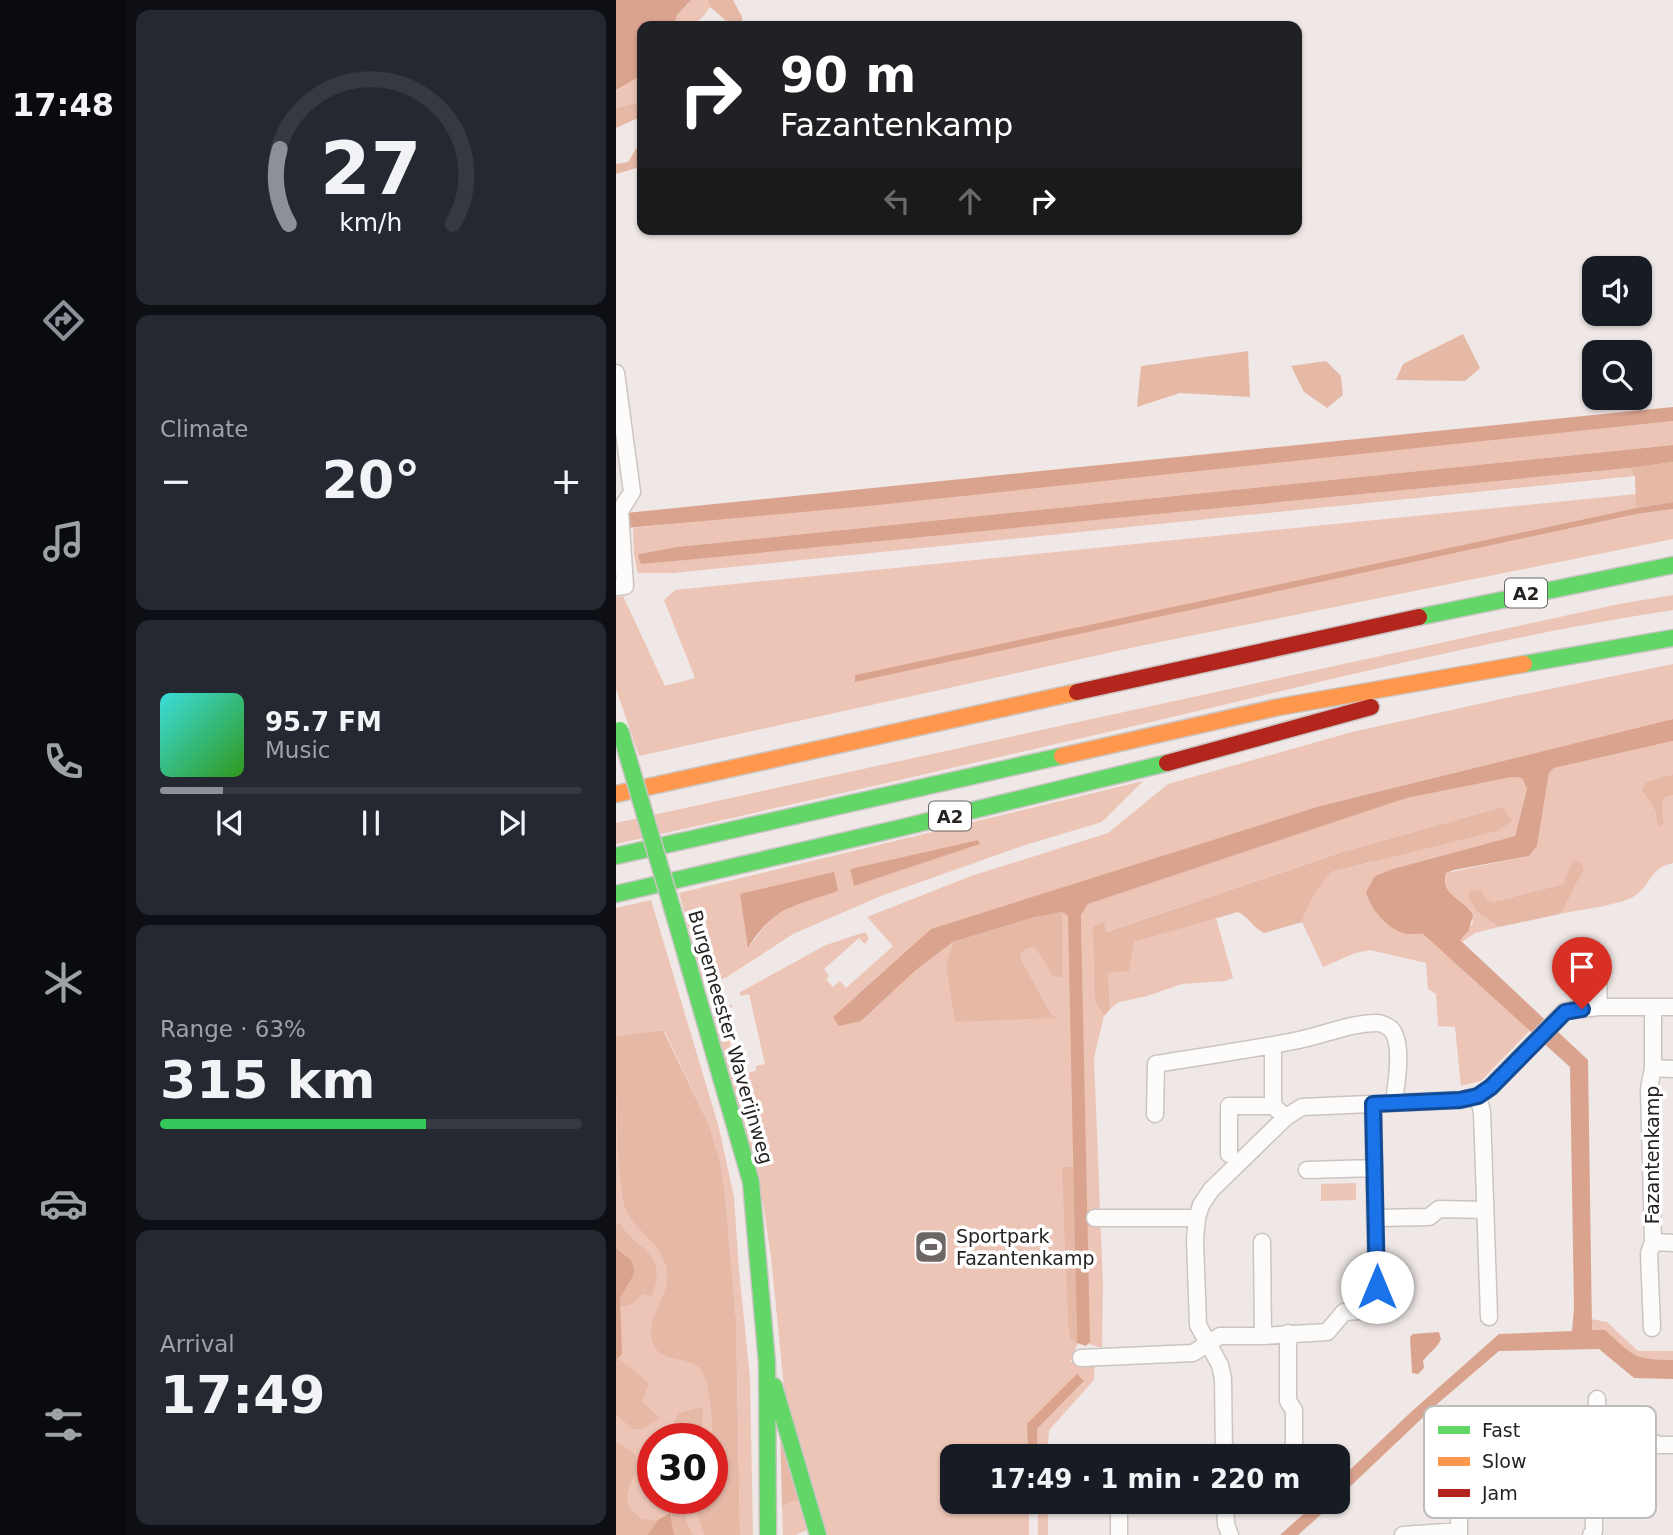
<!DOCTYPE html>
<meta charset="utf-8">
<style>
:root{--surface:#171b24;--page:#242831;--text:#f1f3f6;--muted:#9ea1a6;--line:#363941;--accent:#8c9099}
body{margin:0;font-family:"DejaVu Sans",sans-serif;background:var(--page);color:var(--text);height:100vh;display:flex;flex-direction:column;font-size:26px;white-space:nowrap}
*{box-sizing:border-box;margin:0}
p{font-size:23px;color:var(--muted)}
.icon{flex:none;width:38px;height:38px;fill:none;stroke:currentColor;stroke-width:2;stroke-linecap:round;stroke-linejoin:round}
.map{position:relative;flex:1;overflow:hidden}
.sheet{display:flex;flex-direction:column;gap:10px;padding:10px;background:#0d0f14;width:490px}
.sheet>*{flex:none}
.top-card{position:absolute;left:21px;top:21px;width:665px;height:214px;border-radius:14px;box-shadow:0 2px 5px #0004;background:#202124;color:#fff;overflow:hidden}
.buttons{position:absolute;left:966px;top:256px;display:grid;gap:14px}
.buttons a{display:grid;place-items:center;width:70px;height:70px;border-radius:14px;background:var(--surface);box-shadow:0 2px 5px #0004;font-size:35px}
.speed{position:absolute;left:21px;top:1423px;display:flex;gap:14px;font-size:35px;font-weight:700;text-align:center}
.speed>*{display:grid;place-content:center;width:91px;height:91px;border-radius:50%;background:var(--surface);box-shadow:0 2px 5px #0004;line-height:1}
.speed .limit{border:10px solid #d22;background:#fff;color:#111}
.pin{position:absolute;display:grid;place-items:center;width:60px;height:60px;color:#fff;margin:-72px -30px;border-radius:50% 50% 50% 0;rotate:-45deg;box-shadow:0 0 7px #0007}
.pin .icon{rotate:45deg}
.me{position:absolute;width:77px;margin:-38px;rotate:0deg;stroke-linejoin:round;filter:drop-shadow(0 0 5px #0008)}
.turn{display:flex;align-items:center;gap:24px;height:147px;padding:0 28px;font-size:32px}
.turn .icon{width:91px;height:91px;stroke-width:2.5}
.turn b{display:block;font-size:49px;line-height:60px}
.lanes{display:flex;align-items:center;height:66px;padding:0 28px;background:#0003;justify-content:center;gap:35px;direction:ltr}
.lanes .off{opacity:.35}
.big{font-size:52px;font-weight:700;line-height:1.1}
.sheet .widget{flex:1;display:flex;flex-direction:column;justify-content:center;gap:10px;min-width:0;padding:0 24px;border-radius:14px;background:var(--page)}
.sheet .dial{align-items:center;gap:0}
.dial svg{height:182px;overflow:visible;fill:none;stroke:var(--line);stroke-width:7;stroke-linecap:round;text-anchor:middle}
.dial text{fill:var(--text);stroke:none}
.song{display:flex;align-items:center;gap:21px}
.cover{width:84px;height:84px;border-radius:10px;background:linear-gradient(135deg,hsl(180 70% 55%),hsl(110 70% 35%))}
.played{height:7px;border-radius:4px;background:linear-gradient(90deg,var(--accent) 15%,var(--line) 15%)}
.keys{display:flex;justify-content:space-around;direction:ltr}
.heat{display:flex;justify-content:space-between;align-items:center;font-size:38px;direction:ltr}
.charge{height:10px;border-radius:5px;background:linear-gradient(90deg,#34c759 63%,var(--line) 0)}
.trip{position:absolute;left:324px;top:1444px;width:410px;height:70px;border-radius:14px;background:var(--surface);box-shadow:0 2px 5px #0004;font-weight:700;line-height:70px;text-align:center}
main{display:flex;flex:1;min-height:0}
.tabs{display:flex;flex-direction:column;width:126px;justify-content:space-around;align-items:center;background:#090b0e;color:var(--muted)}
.tabs .icon{width:49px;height:49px}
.tabs .on{color:var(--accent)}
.tabs b{font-size:32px;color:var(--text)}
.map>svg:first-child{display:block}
.green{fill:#edc5b7;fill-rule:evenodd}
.forest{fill:#e6b9a7}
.water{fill:#daa38e}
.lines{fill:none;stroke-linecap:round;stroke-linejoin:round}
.street-casing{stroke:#cac5c3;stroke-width:19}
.fast-casing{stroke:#cac5c3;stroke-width:19}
.slow-casing{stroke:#cac5c3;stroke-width:19}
.jam-casing{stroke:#cac5c3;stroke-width:19}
.street{stroke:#fdfcfb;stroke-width:16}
.fast{stroke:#63d668;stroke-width:16}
.slow{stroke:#ff974d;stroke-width:16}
.jam{stroke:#b3261e;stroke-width:16}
.fast-bridge-casing{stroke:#cac5c3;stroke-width:19;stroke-linecap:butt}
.fast-bridge{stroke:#63d668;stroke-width:16}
.route-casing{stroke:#114b97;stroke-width:18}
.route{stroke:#1a73e8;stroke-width:12}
.labels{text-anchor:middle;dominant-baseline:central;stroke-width:7;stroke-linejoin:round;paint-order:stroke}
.shield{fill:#fff;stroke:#676463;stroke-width:2}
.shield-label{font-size:18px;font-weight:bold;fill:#262220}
.street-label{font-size:19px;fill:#262220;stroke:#fff}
.poi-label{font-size:19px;fill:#262220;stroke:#fff;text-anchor:start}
.key{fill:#fff;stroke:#bebdbc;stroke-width:2}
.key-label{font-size:19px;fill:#262220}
</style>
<main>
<nav class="tabs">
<b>17:48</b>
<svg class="icon on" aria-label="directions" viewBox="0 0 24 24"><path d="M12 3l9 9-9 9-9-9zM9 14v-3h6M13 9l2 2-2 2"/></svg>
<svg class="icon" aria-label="music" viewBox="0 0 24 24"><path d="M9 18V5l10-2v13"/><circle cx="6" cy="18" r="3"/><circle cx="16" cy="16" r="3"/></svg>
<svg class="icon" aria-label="phone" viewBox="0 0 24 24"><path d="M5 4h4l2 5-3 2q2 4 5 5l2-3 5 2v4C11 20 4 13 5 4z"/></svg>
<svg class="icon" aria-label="climate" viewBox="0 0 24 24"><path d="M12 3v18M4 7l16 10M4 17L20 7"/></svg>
<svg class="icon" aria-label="car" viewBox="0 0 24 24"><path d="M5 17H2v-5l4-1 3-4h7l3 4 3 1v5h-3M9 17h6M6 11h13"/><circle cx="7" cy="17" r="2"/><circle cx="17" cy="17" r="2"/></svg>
<svg class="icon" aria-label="filters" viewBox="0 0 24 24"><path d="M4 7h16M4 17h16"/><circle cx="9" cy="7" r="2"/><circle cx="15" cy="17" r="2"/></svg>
</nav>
<section class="sheet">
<div class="widget dial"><svg viewBox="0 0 100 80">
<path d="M14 69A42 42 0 1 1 86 69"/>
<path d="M14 69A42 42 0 0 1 10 36" stroke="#8c9099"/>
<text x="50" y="56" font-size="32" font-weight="700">27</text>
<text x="50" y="72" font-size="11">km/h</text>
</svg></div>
<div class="widget"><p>Climate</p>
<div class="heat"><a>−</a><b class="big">20°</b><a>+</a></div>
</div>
<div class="widget">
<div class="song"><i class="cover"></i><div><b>95.7 FM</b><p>Music</p></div></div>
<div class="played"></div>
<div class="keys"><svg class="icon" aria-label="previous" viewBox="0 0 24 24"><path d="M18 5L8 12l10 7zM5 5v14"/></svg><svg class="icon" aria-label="pause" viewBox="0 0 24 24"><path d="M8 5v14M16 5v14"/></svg><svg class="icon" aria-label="next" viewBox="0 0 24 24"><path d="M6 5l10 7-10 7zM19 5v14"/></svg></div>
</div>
<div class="widget"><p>Range · 63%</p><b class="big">315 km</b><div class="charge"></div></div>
<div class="widget"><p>Arrival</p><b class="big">17:49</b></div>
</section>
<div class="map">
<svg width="1057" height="1535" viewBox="0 0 1057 1535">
<rect width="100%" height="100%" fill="#efe8e6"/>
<!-- green -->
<path class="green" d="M75,0H91L94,7C84,23 77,26 58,26L61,15Z
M26,75V101L0,108V90Z
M1057,421V445L60,547L23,554L25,564L1014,468L1019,476L57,573H22L18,555L17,528Z
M1020,494V508L239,676V681L1021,514L1057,509V539L524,646L23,756L0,689V597L7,596L49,686L79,678L48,600L59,590Z
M1057,595V610C894,635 733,675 573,713C382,758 191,801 0,844V823L778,653L1003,604Z
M1057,664V719L704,806L316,929L217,1017L231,1023L245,1021L300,970L337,942L330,965L440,1017L435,1014L404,957L406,952L412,947L419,948L437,977H446V912L453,916L458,1166L448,1167L452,1326L454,1338L461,1345L454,1362L479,1361L478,1380L433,1430L431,1456H421V1429L468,1381L411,1424L412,1456H336V1502H413V1535H211L168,1388L155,1257L147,1203L98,1016L104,1005H116V1007L107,1010L120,1070L129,1068L131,1073L140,1071V1066L149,1064L133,994L124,996V992L210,945L249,932L253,938L249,944L243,938L208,969L213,976L210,979L217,987L224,981L230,988L277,946L251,917L355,876L492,833L552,784L736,732L899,696Z
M1057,741V774L1030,782L1025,790L1039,810L1041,824L1048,822L1046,804L1048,798L1057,795V863C1034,868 1036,883 1020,895C1007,905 962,910 944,914C954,900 958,885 968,871L954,865L947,884L877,902L869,898L861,912L883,927L859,933L846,942L844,939L857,923L854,910C841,900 826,892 830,873L913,856L921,846L933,773L938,768Z
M896,777L906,778L911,789L899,836L780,868L750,892C754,909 772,930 790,934C796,935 801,933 807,934L914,1030L865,1081L845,1086L839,1027L822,1026L820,994L812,989L810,963L754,950L739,953L707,967L686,922L694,900L705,884L716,872L754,863L883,808L726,852L489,932L479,1002L488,1016L478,1057L487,1285L486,1348L473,1344L465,915L472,904L791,798Z
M527,781L486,822L406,846L265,896L177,934L111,977L97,982L86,978L63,893ZM362,840L363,844L238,886L235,869ZM124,894L177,906L154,919L133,947Z
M35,900L103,1128L118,1197L123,1270L134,1378L137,1535H124L120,1318L109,1195L93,1125L48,1030L0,1036V908Z
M600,918L617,978L609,981L566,984L531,996L503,1002L494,1009L492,973L500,972L518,942Z
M45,1035L117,1535H0V1043ZM37,1438H96V1498H37Z
M740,1183V1200L705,1201V1184Z
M975,1319L991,1322L1022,1351H1057V1360C1016,1359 1019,1357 989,1331H976Z
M176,1501H183L193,1529L180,1535H167L166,1507Z
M422,1502H432V1535H422Z"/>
<!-- forest -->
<path class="forest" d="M91,0H117L126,17L127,26H116L94,7Z
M26,101V116L0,128V108Z
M26,139L24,167L0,174V164L12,162Z
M847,334L864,368L849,381L780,380L787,364Z
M632,351L634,397L564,393L521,407L525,366Z
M710,361L725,376L727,395L711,408L688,392L675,366Z
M1057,462V502L1020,508L1019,477L1014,468Z
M1057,774V795L1048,798L1046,804L1048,822L1045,827L1041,824L1039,810L1025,790L1030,782Z
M883,808H887L896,821L881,831L716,872C701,887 693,902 686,922L648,933C637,928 633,917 622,912L518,942L513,971L492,973L494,1009L488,1016L479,1002L477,926L488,922L490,932L726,852Z
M959,860L966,864L968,871C958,885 954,900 944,914L883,927L861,912L852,896L855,890L866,891L869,898L877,902L947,884L954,865Z
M446,912V977H437L419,948H412L406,952L404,957L435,1014L441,1018L339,1022L330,965L337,942L416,918Z
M47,1030L93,1125L104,1164L109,1195L120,1318L124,1535H88L76,1498H96C96,1473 102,1378 80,1365C68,1358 44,1360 38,1346C26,1319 55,1298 51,1270C45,1240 16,1231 8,1205C0,1159 0,1086 0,1036Z
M458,1166L461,1345L454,1338L452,1326L446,1167Z
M4,1223C20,1252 53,1249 36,1296L27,1294C19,1302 15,1307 3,1306L4,1298L9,1287L7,1253L0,1248V1225Z
M3,1359L33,1383L26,1402L44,1418L27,1429H16L0,1414V1360Z
M87,1407L86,1438H49L53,1425L58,1423L62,1413Z
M164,1429L183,1501H176L166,1507Z
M0,1443C36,1456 15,1473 11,1496C11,1500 12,1504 13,1507L25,1519L42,1520L31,1535H0Z
M44,1498H68L70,1521L77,1535H58L54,1513L44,1504Z"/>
<!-- water -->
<path class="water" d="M0,0H75L61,15L58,26H26V75L0,90Z
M1057,407V421L252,506L0,529V514Z
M1057,445V462L1014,468L70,560L25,564L22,556L23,554L60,547Z
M1057,502V509L1021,514L239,682V675L1020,508Z
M1057,719V741L938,768L933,773L921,846L913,856L838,870L830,873C824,896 848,899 857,915L853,930L844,940L972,1060L976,1330H989C1019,1357 1016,1359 1057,1360V1379L1018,1378L983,1349L883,1351L820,1405L721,1499V1482L795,1412L883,1334L956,1331L958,1308L954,1067L807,934C801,933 796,935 790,934C772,930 754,909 750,892L759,876L780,868L899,836L911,789L906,778L896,777L791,798L472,904L465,915L474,1342L470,1346L461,1343L452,916L446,912L416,918L337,942L300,970L245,1021L223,1026L217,1017L315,929L704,806Z
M362,840L364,844L238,886L234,869Z
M218,872L222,891C178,906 157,907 132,948L124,894Z
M0,1248L15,1260L18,1269L17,1276L4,1298L6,1354L0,1360Z
M823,1332L825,1339C821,1349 813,1352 807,1361L808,1368L802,1374L796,1373L794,1337L797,1334Z
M461,1374L468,1381L421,1429V1456H412L411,1424Z
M701,1502H719L682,1535H664Z
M54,1513L58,1535H31L42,1520Z"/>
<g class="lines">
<defs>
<path id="street" d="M0,373L16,492L4,511L9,586L0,587
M962,974L982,976L983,1007
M657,1046V1106L665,1113
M1037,1068L1057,1069
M862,1096L866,1112L873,1317
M539,1114L540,1064C587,1056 635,1050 683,1040C708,1035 734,1023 761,1023C766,1023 771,1026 775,1029C788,1043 780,1085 778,1102
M613,1154V1106H657
M691,1170L759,1168
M479,1218H581
M760,1218L813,1217L823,1209L869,1210
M646,1242L647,1336
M1037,1242L1057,1243
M1036,1328L1033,1253L1037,1242L1033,1089L1037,1068V1007
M672,1333V1401L678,1410V1456
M465,1358L577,1353L604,1336H647L711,1332L728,1312L761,1310L757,1104
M981,1399L982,1443
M608,1456L607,1379L604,1365L582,1325L579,1240L581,1218L585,1205L595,1190L670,1117L686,1107L844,1100L862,1096L875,1087L949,1011L983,1007H1057
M503,1502V1535
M609,1502L610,1524L614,1535
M787,1535L843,1531
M843,1535V1467L851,1452L889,1451
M975,1535L978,1531L977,1443L1034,1441L1043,1445H1057"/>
<path id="fast" d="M803,617L1057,565
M908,664L1057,638
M0,856L446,756
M0,894L284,828L551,763
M60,921L135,1182L151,1363L152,1535
M158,1386L202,1535"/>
<path id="slow" d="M446,756L663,707L908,664
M0,794L461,692"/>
<path id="jam" d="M461,692L803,617
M551,763L755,707"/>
</defs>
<!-- street casing -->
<use href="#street" class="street-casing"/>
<!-- fast casing -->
<use href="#fast" class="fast-casing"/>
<!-- slow casing -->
<use href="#slow" class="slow-casing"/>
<!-- jam casing -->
<use href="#jam" class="jam-casing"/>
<!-- street -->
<use href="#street" class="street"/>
<!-- fast -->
<use href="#fast" class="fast"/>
<!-- slow -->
<use href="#slow" class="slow"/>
<!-- jam -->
<use href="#jam" class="jam"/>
<defs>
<path id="fast-bridge" d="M4,730L60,921"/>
</defs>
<!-- fast-bridge casing -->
<use href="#fast-bridge" class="fast-bridge-casing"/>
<!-- fast-bridge -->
<use href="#fast-bridge" class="fast-bridge"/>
</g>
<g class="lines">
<defs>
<path id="route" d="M761,1287L757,1104L844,1100L862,1096L875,1087L949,1012L966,1009"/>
</defs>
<!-- route casing -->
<use href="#route" class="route-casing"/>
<!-- route -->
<use href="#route" class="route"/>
</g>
<!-- icons -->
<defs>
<symbol id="stadium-square" viewBox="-11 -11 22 22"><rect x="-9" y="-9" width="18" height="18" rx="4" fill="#6c6765" stroke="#fff"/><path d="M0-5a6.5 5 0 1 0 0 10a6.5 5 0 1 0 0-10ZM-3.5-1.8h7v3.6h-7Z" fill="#fff"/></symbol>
</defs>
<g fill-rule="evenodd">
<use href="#stadium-square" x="296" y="1228" width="38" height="38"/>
</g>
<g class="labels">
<!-- shield labels -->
<g class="shield">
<rect x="889" y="578.5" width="42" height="29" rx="5"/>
<rect x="313" y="801.5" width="42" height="29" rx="5"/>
</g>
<g class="shield-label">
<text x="910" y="593">A2</text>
<text x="334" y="816">A2</text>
</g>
<!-- street labels -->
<g class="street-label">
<text transform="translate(115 1037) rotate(74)">Burgemeester Waverijnweg</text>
<text transform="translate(1036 1155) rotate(-90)">Fazantenkamp</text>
</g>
<!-- poi labels -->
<g class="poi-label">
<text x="340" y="1236">Sportpark<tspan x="340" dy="22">Fazantenkamp</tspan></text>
</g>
</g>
<!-- legend -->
<rect x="808" y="1406" width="232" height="112" rx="10" class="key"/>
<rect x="822" y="1426" width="32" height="8" fill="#63d668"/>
<rect x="822" y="1457" width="32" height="9" fill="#ff974d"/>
<rect x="822" y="1489" width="32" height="8" fill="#b3261e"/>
<g class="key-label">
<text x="866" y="1437">Fast</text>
<text x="866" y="1468">Slow</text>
<text x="866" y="1500">Jam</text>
</g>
</svg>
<div class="buttons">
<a><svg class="icon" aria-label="sound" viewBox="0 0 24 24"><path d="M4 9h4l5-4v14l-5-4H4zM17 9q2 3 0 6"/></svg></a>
<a><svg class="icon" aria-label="search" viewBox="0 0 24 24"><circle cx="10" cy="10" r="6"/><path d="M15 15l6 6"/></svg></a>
</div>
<div class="speed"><div class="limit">30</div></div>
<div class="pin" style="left:966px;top:1009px;background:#d93025"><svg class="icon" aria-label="arrive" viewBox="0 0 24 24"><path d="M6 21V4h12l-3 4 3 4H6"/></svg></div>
<svg class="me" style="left:761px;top:1287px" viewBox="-20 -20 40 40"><circle r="19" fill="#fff"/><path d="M0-13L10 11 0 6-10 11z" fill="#1a73e8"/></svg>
<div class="trip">17:49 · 1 min · 220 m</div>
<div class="top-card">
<div class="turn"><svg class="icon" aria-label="right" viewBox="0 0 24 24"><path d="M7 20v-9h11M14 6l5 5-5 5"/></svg><div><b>90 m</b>Fazantenkamp</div></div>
<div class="lanes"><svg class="icon off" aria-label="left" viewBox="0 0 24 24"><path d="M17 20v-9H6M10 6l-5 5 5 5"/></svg><svg class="icon off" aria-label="ahead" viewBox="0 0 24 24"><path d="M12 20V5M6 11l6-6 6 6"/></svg><svg class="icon" aria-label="right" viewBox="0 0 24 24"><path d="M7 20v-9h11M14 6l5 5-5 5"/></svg></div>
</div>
</div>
</main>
